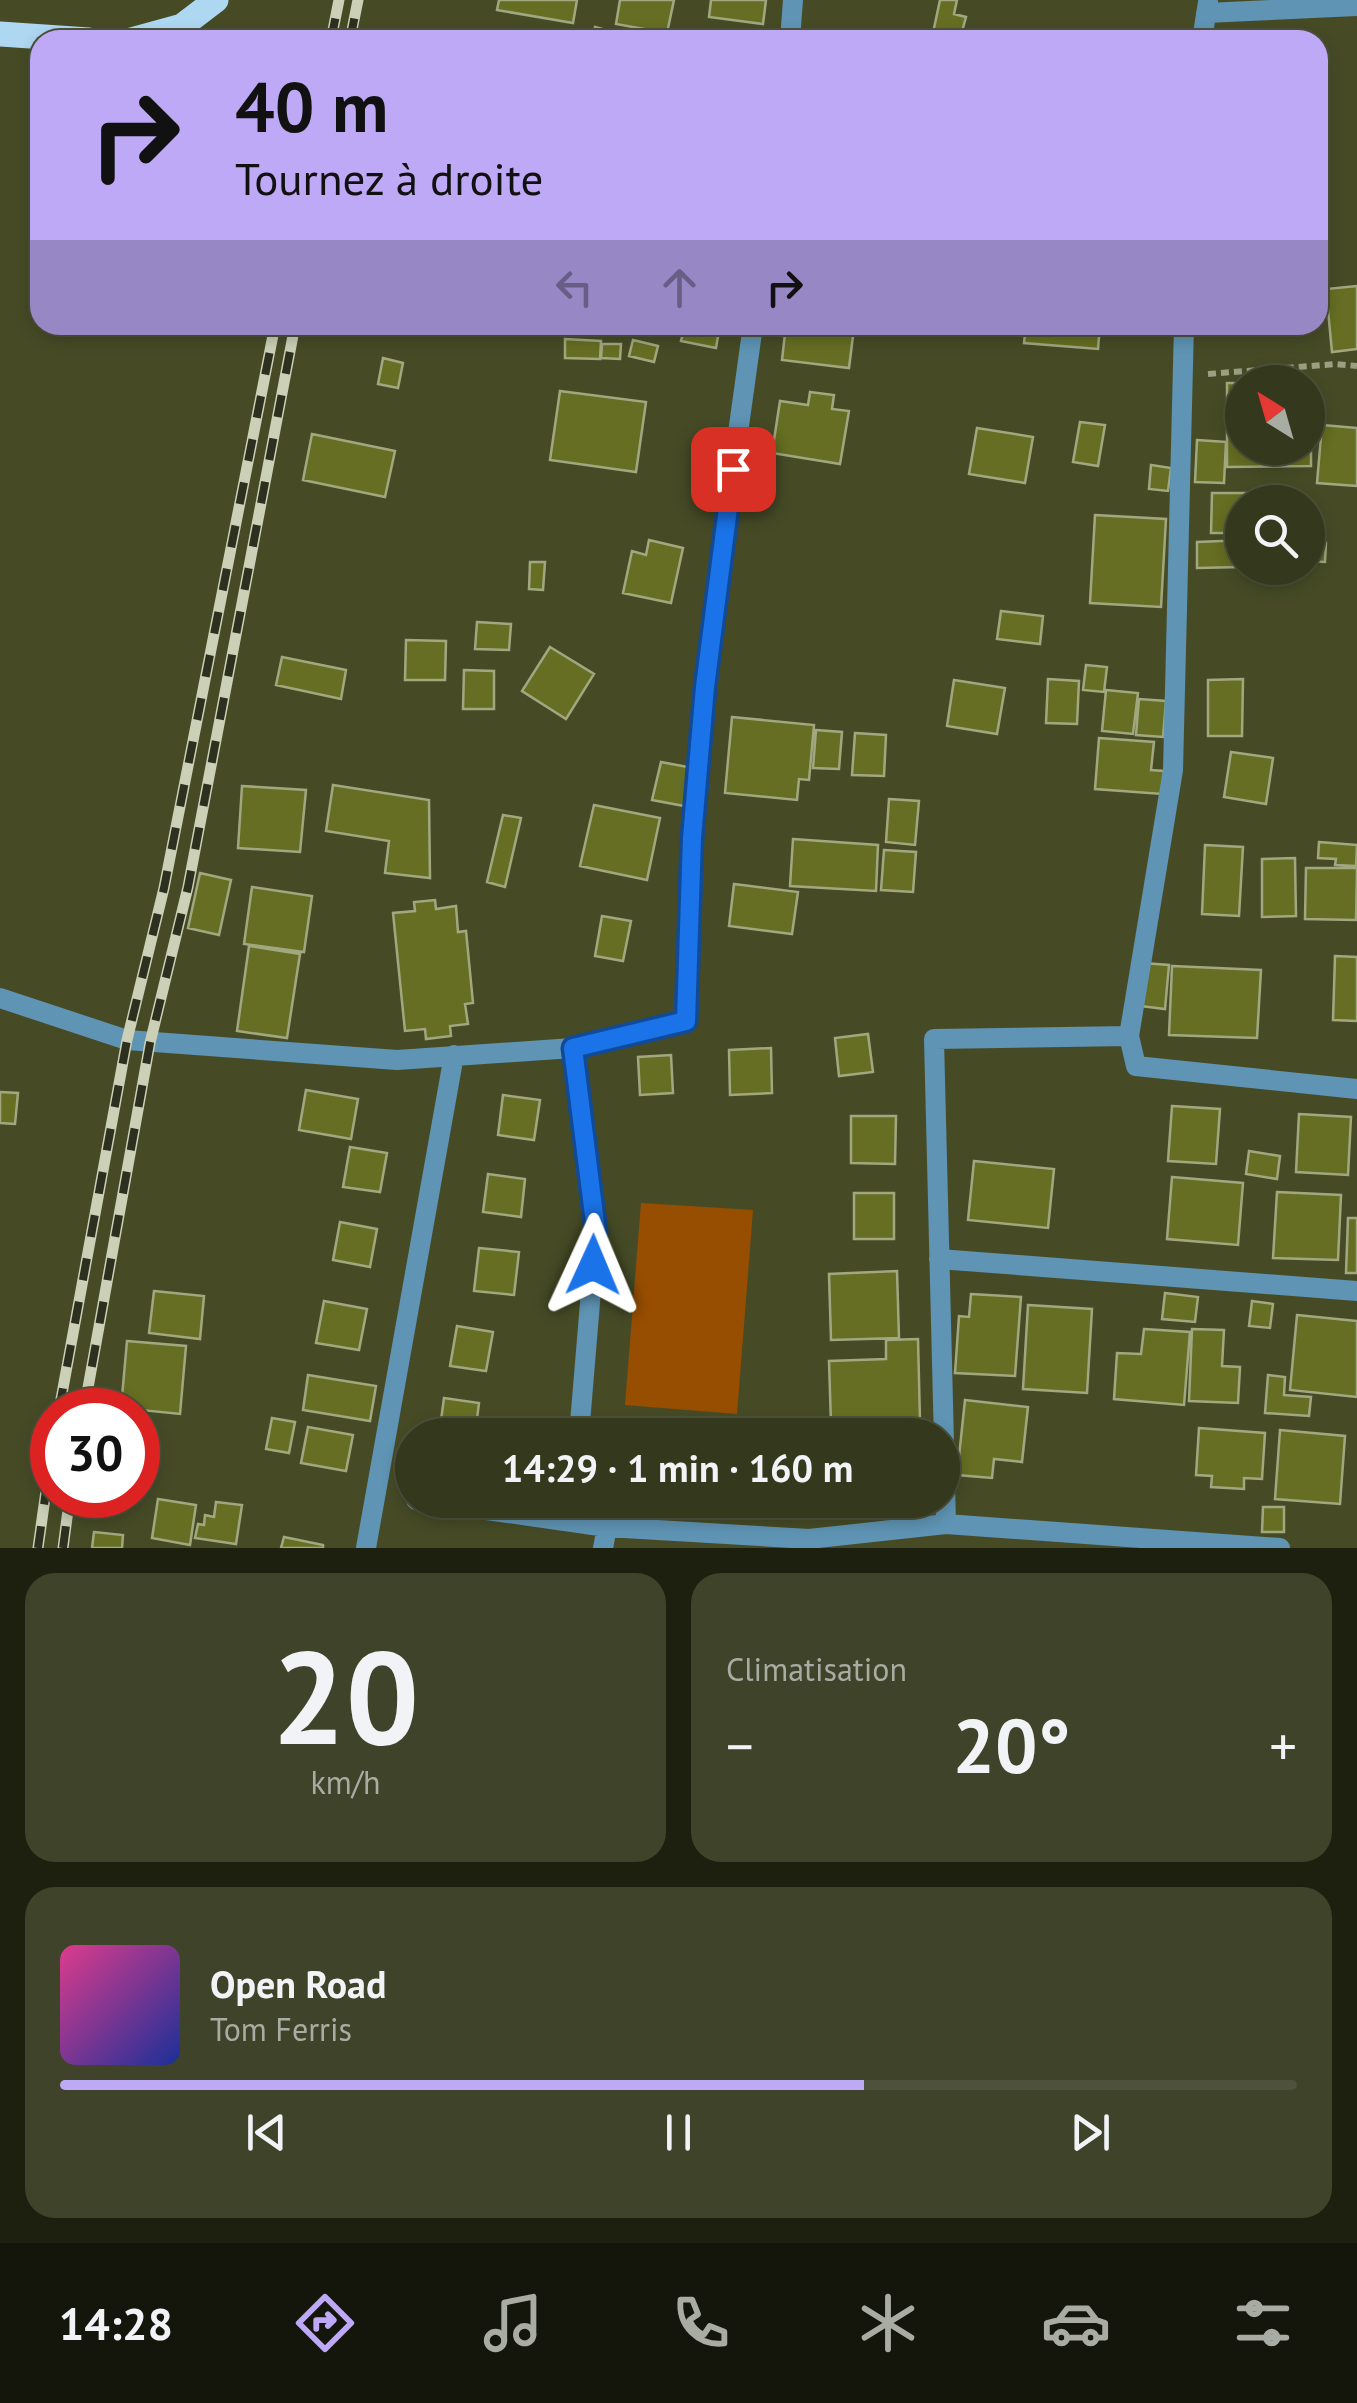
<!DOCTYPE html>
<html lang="fr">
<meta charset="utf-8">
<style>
:root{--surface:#34381c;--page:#3f4329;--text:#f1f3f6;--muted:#a9aca3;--line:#4e523b;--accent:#bda9f5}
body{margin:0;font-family:"PT Sans",sans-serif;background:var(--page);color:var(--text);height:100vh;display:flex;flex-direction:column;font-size:38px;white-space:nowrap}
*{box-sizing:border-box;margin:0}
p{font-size:32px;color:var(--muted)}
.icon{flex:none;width:55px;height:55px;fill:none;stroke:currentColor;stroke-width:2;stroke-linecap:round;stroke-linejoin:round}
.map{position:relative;height:1548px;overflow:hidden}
.side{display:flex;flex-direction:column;gap:25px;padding:25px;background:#1d1f0f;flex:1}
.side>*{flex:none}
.top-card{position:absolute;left:30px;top:30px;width:1298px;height:305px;border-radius:30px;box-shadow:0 5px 15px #0003,0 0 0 2px var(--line);background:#bda9f5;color:#111;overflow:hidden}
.needle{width:65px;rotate:323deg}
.controls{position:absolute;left:1225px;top:365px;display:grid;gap:20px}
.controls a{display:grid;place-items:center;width:100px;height:100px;border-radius:50%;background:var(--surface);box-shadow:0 5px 15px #0003,0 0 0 2px var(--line);font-size:50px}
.speed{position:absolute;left:30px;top:1388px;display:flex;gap:20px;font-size:50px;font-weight:700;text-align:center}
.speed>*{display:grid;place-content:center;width:130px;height:130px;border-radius:50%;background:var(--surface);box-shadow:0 5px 15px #0003,0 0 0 2px var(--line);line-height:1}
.speed .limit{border:15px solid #d22;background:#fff;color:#111}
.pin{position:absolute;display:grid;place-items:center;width:85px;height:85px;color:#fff;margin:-42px;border-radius:20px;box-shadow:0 5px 15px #0006}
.me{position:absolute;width:110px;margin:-55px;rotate:1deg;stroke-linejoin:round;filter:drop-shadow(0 0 8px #0008)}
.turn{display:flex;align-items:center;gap:35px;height:210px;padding:0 40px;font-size:45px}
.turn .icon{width:130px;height:130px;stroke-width:2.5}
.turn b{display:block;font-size:70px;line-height:85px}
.lanes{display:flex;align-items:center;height:95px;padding:0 40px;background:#0003;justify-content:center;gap:50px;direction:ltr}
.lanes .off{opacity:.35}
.big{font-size:75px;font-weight:600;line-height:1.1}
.side .card{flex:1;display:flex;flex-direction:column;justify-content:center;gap:15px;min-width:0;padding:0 35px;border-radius:30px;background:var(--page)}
.side .dial{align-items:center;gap:0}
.dial b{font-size:130px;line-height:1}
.song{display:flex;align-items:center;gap:30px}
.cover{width:120px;height:120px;border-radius:15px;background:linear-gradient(135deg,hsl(330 70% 55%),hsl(230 70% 35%))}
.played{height:10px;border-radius:5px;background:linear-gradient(90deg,var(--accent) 65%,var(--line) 65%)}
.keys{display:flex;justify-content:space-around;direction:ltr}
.heat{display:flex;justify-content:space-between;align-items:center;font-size:55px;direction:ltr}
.side .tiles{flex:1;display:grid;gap:25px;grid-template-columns:1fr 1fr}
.card:last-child{grid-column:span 2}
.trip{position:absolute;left:395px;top:1418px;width:565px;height:100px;border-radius:50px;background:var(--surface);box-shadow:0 5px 15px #0003,0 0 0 2px var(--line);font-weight:600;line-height:100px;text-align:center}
.menu{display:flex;height:160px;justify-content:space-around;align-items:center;background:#15160b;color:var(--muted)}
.menu .icon{width:70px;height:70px}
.menu .current{color:var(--accent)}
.menu b{font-size:45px;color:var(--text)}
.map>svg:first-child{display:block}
.pitch{fill:#984e00}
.building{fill:#656e22;stroke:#a1a880;stroke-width:2.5}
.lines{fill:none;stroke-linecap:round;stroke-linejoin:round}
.path{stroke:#9ba082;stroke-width:6;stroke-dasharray:8 5;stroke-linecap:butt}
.street{stroke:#5f94b4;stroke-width:20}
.primary{stroke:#aed7f1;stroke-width:25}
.rail-casing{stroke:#cbd0b7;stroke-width:11}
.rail{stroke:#2d2f1f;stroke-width:8;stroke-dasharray:22;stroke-linecap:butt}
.route-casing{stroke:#114b97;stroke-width:25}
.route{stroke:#1a73e8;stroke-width:18}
</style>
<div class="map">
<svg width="1357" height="1548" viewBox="0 0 1357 1548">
<rect width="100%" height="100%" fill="#464b26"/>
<!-- pitch -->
<path class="pitch" d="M641,1203L753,1210L737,1414L625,1405Z"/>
<!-- building -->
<path class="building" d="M499,0H577L573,23L497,10Z
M620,0H674L667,33L616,24Z
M711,0H766L763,24L709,17Z
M940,0H957L954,14L966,17L960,39L933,33Z
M595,27L635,38V40H591Z
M1357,286V349L1332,352L1326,289Z
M685,325H720L716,348L681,341Z
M786,325L854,328L849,368L782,360Z
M1026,325H1100L1098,349L1024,343Z
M565,339L601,341L600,359L565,358Z
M633,340L658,346L654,362L629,356Z
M602,344H621L620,359L601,358Z
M383,358L403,363L398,388L378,384Z
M1227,383H1242V448H1308V394H1311V466L1227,467Z
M560,391L646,402L636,472L550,460Z
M810,392L834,395L832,409L849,411L840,464L772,453L780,401L808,405Z
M1080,422L1105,425L1098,466L1073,462Z
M1322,425L1357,428V486L1317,483Z
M977,428L1033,437L1025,483L969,474Z
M312,434L395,451L385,497L303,480Z
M1197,440L1226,442L1224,483L1195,482Z
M1151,465L1171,468L1168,491L1149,489Z
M1212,493H1258V502H1242V533H1211Z
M1095,515L1166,519L1161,607L1090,603Z
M649,540L683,548L671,603L623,593L632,551L646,555Z
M1222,541H1242V567L1197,568V542Z
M1308,542L1326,543L1325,562L1308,561Z
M530,562H545L543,590L529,589Z
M1001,611L1043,616L1040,644L997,639Z
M477,622L511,624L509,650L475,649Z
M406,640L446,641L445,680H405Z
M550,647L594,674L566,719L522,691Z
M282,657L346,670L341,699L276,685Z
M1086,665L1107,667L1104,692L1083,690Z
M464,670L494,671V709H463Z
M1048,679L1079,681L1077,724L1046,723Z
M1243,679L1242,736H1208V680Z
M954,680L1005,688L997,734L947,726Z
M1106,690L1138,693L1133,734L1102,731Z
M1139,699L1166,701L1163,737L1136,735Z
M732,717L814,725L809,780L799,779L797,800L725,793Z
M816,730L842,732L839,769L813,768Z
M855,733L886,735L884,776L852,775Z
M1099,738L1154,742L1151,770L1164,771L1162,794L1095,789Z
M1231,752L1273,758L1266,804L1224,797Z
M661,762L693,768L684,806L652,800Z
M333,785L429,800L430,878L385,873L389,841L326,831Z
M242,786L306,790L300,852L238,848Z
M889,799L919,801L915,845L886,842Z
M594,805L660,818L647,880L580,866Z
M503,815L521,818L505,887L487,882Z
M793,839L878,845L876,891L790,886Z
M1319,842L1357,845L1356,866L1335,865L1336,859L1318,858Z
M1205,845L1243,847L1239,916L1202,914Z
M884,850L916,852L913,892L881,890Z
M1295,858L1296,916L1262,917V859Z
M1306,868H1357L1356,920L1305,919Z
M200,873L231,880L219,935L188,928Z
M734,884L798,892L792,934L729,926Z
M252,887L312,896L304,952L244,944Z
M435,900L436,909L456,906L458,932L466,931L473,1003L465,1004L468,1024L450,1026L451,1036L426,1039L425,1029L405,1031L393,913L415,911L414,902Z
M602,916L631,921L623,961L595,956Z
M249,946L300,954L287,1038L237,1031Z
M1335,956L1357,957V1021L1333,1020Z
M1143,963L1169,965L1165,1009L1140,1006Z
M1172,966L1261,970L1257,1038L1169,1035Z
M868,1034L873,1072L839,1076L835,1038Z
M771,1048L772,1093L730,1095L729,1050Z
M671,1055L673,1093L640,1095L638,1057Z
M306,1090L358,1099L351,1139L299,1130Z
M0,1092L18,1093L15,1124L0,1123Z
M503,1095L540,1100L534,1140L498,1135Z
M1172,1106L1220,1109L1216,1164L1168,1161Z
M1299,1114L1351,1117L1348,1175L1296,1172Z
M851,1116H896L895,1164L851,1163Z
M350,1147L387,1153L380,1192L343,1187Z
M1249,1151L1280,1156L1277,1179L1246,1174Z
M974,1161L1054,1169L1048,1228L968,1220Z
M488,1174L525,1179L521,1217L483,1212Z
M1172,1177L1243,1183L1238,1245L1167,1239Z
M1277,1192L1341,1195L1338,1260L1273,1258Z
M854,1193H894V1239H854Z
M1348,1218H1357V1273H1346Z
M340,1222L377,1229L370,1267L333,1260Z
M479,1248L519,1252L514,1295L474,1291Z
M897,1271L899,1338L831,1340L829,1274Z
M154,1291L204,1296L200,1339L149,1333Z
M1165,1293L1198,1297L1195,1322L1162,1319Z
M971,1294L1021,1297L1015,1376L955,1373L959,1316L969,1317Z
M324,1301L367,1309L359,1350L316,1343Z
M1252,1301L1273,1304L1270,1328L1249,1326Z
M1028,1305L1092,1309L1087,1393L1023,1389Z
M1297,1315L1357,1321V1397L1290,1390Z
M457,1326L493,1332L486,1371L450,1366Z
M1144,1329L1190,1332L1184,1405L1114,1399L1117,1353L1141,1354Z
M1192,1329L1224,1330L1222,1366L1240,1367L1238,1403L1189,1401Z
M918,1339L920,1421L831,1424L829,1361L886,1359V1340Z
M127,1341L186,1346L180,1414L121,1408Z
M308,1375L376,1386L370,1421L303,1410Z
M1268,1375L1285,1377L1284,1395L1311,1397L1309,1416L1265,1413Z
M444,1398L479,1403L475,1435H439Z
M965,1400L1028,1407L1022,1462L994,1459L992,1478L957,1475Z
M272,1418L295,1422L289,1453L266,1449Z
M308,1427L353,1435L346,1471L301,1463Z
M923,1428L924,1435H849V1430Z
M1199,1428L1265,1433L1262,1479L1244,1478V1489L1211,1487L1212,1476L1196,1475Z
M1280,1430L1345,1436L1340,1504L1275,1499Z
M138,1445L151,1446L148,1483L139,1481L138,1493Z
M158,1499L196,1505L190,1545L152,1538Z
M216,1502L242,1505L236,1544L195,1538L198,1524L204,1525L205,1515L214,1517Z
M1263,1507H1284V1532H1262Z
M94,1532L123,1535L122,1548H92Z
M284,1537L323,1545V1548H281Z"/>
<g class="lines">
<!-- path -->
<path class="path" d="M1208,374L1336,364L1357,366"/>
<!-- street -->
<path class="street" d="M1206,13L1357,6
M790,40L793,0
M1202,40L1208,2
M1184,325L1173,770L1129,1036L1136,1066L1357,1089
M0,998L127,1040L397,1060L573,1048L686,1021L693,838L708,649L753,325
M573,1048L596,1231L579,1435
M939,1259L1357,1291
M416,1500L607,1527L603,1548
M597,1500L607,1527L809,1539L946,1524L1280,1548
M946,1524L934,1039L1129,1036
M366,1548L454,1055"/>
<!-- primary -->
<path class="primary" d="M0,34L89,40
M131,40L182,26L216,0"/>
<defs>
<path id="rail" d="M331,40L339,0
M350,40L358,0
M59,1410L127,1040L164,888L275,325
M84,1410L150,1043L188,887L295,325
M38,1548L52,1448
M63,1548L70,1495"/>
</defs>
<!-- rail casing -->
<use href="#rail" class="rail-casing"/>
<!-- rail -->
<use href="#rail" class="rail"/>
</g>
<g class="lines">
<defs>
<path id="route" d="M593,1265L596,1231L573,1048L686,1021L692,838L705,687L733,469"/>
</defs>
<!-- route casing -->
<use href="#route" class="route-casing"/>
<!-- route -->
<use href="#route" class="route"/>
</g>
</svg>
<div class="controls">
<a><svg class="needle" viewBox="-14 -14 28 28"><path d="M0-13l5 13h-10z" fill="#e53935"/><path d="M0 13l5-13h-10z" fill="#a9aca3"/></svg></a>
<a><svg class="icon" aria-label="search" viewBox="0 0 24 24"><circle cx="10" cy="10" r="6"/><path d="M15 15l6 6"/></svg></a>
</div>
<div class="speed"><div class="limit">30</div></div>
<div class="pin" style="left:733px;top:469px;background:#d93025"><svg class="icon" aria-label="arrive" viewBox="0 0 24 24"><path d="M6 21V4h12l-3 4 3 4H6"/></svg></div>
<svg class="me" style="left:593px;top:1265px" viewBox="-20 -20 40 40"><path d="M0-17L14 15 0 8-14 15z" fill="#1a73e8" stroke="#fff" stroke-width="4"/></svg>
<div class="trip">14:29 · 1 min · 160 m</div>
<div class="top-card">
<div class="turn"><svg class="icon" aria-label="right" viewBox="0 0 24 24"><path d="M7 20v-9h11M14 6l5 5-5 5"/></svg><div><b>40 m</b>Tournez à droite</div></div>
<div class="lanes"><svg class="icon off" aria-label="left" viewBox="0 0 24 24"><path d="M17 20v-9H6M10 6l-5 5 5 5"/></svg><svg class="icon off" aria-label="ahead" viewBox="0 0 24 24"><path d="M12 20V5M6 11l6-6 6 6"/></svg><svg class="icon" aria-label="right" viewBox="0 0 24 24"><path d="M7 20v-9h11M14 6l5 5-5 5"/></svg></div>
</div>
</div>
<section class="side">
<div class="tiles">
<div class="card dial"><b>20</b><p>km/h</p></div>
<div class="card"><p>Climatisation</p>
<div class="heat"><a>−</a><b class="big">20°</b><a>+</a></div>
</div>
<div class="card">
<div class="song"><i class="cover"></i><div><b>Open Road</b><p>Tom Ferris</p></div></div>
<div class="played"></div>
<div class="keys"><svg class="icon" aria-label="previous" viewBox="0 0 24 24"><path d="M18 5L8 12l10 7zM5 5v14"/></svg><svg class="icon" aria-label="pause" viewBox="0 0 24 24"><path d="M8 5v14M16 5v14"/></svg><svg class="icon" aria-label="next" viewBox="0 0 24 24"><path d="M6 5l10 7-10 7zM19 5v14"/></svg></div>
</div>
</div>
</section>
<nav class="menu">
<b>14:28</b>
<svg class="icon current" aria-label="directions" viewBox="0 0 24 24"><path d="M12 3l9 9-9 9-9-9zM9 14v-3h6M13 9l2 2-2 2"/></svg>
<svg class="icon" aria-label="music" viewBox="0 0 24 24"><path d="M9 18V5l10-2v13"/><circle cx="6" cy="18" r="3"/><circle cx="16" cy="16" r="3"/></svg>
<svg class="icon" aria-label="phone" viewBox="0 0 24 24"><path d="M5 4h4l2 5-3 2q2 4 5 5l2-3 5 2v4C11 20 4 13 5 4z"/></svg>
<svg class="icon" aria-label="climate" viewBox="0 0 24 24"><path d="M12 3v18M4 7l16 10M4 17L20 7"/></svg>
<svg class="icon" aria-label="car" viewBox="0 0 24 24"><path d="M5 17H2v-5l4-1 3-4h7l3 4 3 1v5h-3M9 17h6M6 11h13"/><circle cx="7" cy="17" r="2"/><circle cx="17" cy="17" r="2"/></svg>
<svg class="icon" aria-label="filters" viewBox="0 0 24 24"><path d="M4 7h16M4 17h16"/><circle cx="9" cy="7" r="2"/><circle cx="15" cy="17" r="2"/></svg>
</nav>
